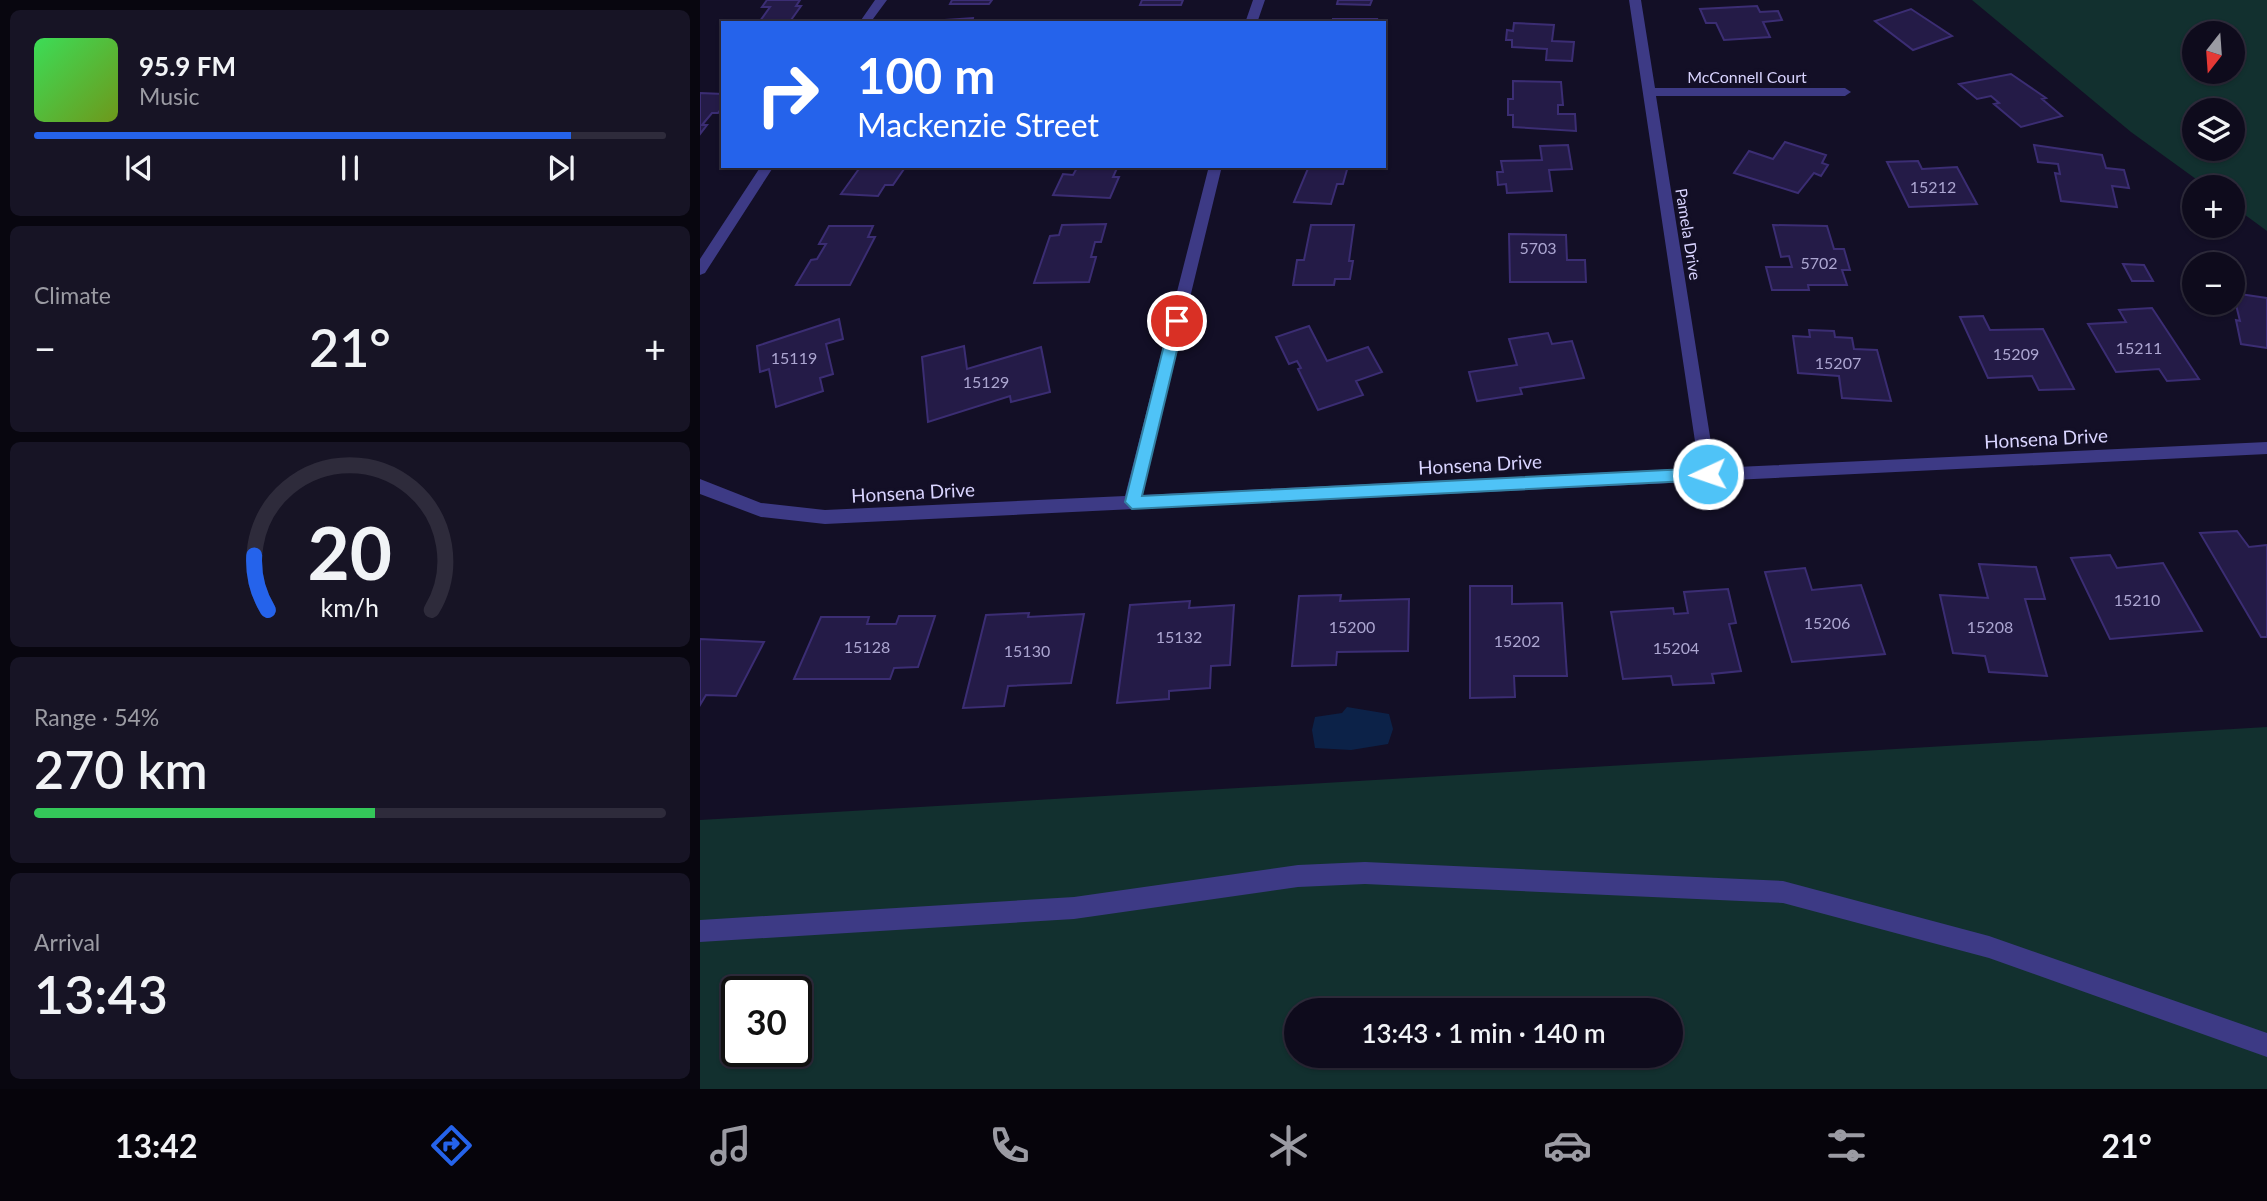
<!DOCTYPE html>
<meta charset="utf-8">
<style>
:root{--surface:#0e0b1c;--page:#171425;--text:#f1f3f6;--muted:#9b9ba3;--line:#2e2b3b;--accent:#2563eb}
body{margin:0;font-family:Lato,sans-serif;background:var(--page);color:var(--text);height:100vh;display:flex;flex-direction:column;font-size:26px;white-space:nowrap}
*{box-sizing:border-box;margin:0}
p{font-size:23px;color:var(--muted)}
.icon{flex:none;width:38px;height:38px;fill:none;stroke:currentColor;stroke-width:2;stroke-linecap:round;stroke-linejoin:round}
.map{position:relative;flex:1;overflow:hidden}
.details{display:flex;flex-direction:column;gap:10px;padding:10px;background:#08060f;width:700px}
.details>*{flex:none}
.top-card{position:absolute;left:21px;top:21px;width:665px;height:147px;border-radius:0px;box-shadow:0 2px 5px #0004,0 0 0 2px var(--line);background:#2563eb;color:#fff;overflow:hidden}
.needle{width:46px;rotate:197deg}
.fabs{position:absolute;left:1482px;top:21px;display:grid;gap:14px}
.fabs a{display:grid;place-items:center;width:63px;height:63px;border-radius:50%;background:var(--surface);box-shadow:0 2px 5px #0004,0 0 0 2px var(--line);font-size:35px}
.speed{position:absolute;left:21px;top:976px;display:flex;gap:14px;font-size:35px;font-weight:700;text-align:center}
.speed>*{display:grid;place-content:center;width:91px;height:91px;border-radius:50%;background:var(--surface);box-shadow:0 2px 5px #0004,0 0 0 2px var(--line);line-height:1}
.speed .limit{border:4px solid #111;border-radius:10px;background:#fff;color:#111}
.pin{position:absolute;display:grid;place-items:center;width:60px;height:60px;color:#fff;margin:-30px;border:4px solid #fff;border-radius:50%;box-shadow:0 2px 7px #0007}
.me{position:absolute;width:77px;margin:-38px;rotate:267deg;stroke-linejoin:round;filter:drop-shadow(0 0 5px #0008)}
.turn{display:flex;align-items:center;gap:24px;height:147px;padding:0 21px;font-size:32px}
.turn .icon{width:91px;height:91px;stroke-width:2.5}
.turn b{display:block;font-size:49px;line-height:60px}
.big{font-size:52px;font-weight:600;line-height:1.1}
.details .widget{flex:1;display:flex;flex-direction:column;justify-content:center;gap:10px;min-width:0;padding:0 24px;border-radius:10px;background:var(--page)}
.details .dial{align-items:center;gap:0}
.dial svg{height:182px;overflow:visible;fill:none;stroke:var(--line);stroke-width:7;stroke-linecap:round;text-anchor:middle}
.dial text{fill:var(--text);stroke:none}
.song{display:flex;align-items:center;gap:21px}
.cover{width:84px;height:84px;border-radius:10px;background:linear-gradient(135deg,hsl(130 70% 55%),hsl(80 70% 35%))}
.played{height:7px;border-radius:4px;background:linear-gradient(90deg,var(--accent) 85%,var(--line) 85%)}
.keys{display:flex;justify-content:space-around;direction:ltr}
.heat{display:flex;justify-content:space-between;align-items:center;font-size:38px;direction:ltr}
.charge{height:10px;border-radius:5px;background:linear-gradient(90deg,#34c759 54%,var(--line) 0)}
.trip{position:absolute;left:584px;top:998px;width:399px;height:70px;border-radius:35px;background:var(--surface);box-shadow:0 2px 5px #0004,0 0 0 2px var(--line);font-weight:600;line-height:70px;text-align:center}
.tabs{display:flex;height:112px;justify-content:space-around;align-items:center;background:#06040b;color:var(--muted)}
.tabs .icon{width:49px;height:49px}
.tabs .on{color:var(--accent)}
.tabs b{font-size:32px;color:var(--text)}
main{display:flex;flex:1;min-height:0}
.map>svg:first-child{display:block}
.green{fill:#12302f;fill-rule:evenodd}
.water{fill:#0c2248}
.building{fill:#241b47;stroke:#3b2d73;stroke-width:2}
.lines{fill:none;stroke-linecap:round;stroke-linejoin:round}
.lane{fill:#3d3a85;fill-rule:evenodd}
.street{fill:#3d3a85;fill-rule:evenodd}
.route{fill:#4fc3f7;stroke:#337fa1;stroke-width:2}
.labels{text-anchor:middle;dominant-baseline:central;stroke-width:7;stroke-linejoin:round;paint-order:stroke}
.far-street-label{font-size:16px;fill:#d9d4ff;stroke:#130f26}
.number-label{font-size:16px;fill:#aca6d1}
.street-label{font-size:19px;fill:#d9d4ff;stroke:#130f26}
</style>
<main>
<section class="details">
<div class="widget">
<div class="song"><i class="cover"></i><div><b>95.9 FM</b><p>Music</p></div></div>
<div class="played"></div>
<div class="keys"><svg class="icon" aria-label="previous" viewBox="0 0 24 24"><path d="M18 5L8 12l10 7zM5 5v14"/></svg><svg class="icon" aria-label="pause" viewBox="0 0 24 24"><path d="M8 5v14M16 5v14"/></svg><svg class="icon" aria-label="next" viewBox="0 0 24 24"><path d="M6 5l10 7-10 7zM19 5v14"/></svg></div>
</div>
<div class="widget"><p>Climate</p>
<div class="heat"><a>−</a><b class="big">21°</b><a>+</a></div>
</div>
<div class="widget dial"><svg viewBox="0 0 100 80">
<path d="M14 69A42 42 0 1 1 86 69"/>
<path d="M14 69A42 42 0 0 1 8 45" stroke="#2563eb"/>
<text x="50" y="56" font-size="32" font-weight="700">20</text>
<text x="50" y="72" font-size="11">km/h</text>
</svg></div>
<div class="widget"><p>Range · 54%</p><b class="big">270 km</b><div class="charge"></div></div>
<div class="widget"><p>Arrival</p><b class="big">13:43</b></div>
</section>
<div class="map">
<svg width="1567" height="1089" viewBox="0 0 1567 1089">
<rect width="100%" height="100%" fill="#130f26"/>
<!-- green -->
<path class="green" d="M1272,0H1567V231L1533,206V187H1507L1431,132ZM1494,33H1533V72H1494ZM1494,110H1533V149H1494Z
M1567,727V1089H0V820ZM37,992H96V1052H37ZM597,1010H971V1055H597Z"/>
<!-- water -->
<path class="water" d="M647,707L689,714L693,729L688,744L651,750L615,748L612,730L615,717L642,713Z"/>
<!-- building -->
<path class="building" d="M67,0H100L96,6H101L91,20L60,21L70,7H62Z
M252,0H292L289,4H250Z
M442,0H483L481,5H440Z
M638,0H672L670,5L637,4Z
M1057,6L1060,12L1078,11L1082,20L1063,22L1070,37L1024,40L1016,23H1006L1000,9Z
M1211,9L1252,36L1213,50L1175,21Z
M273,18L272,23H229L230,21Z
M633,19H677L676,23H633Z
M814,23L854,25L852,41L874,42L872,61L846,60L847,49L812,47V40H806L807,30L813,31Z
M1311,74L1346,98L1342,99L1362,116L1321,127L1294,104L1299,103L1291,96L1277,99L1259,84Z
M813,81L861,82L863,105H858V114H875L876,131L813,127V115H808V99H813Z
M0,93L23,94V107L18,113H12L2,125H7L0,134Z
M1085,142L1126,155L1122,163L1128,165L1121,176L1114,173L1098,193L1034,173L1049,151L1073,159Z
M868,145L872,169L849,170L852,191L807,193L806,184L798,185L797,172H803L801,161L842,160L840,146Z
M1334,145L1402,155L1406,168L1424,170L1429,188L1412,186L1417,207L1361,201L1355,173L1360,174L1358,164L1338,162Z
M1218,161L1222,169L1257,167L1277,204L1209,207L1187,162Z
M161,166H206L193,185H185L178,196L141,194Z
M378,166H418L413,177H419L410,198L353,195L363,174L373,175Z
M609,166H648L643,184H637L631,204L594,202Z
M406,224L401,242H395L391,257H396L389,282L334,283L350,236L359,235L362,225Z
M611,225H654L649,261H653L650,279H635L634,285H593L597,260H604Z
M1073,225L1127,226L1134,249H1144L1150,270H1142L1147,285H1108L1109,290H1072L1066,267H1092L1089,256L1081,257Z
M129,226H173L168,237H175L150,285H96L111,260L117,259L126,244H119Z
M809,234L866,235L867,260H885L886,282H810Z
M1423,264L1444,265L1453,281H1432Z
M1533,293L1567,298V348L1541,344L1536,320L1540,321Z
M1452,308L1499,379L1467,381L1459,369L1416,372L1388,324L1426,322L1419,310Z
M1283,316L1290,330L1343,329L1374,389L1339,390L1332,376L1288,378L1260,317Z
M139,319L143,339L126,344L133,374L120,378L123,391L76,407L69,369L60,372L57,346Z
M609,326L627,361L668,347L682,372L656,381L663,395L618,410L598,369L601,368L597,361L589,364L576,337Z
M1109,330L1134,331L1135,337L1152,338L1154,349L1177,350L1191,401L1142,398L1139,376L1098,373L1093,336L1110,337Z
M848,333L852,344L872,341L884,378L820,388L822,394L777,401L769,372L817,365L809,339Z
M264,346L267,369L341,347L350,392L311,402L310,396L228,422L222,357Z
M1537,531L1549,547L1567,545V637H1561L1500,533Z
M1410,555L1417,568L1463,563L1502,631L1410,639L1371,558Z
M1279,564L1336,567L1345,599H1325L1347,676L1289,672L1285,656L1253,653L1240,595L1288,598Z
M1105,568L1112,590L1161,585L1185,654L1092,662L1065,572Z
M770,586H812V604L862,603L867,676H814L815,697L770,698Z
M1028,589L1036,623L1029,624L1041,671L1012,674L1014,683L973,685L971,676L923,679L911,612L973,608L974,614L988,613L984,592Z
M641,595L640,601L709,599L708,651L637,652L636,665L592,666L599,596Z
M490,601L489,608L534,605L530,665L511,666L510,688L469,691V699L417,703L430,605Z
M329,613L328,617L384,614L371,683L308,686L304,706L263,708L286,615Z
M199,616H235L218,667L194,668L190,679H94L121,617H169L167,624H196Z
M0,639L64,642L36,696L6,695L0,705Z"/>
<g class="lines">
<!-- lane -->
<path class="lane" d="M665,862L1083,881L1289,936L1567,1033V1057L1289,958L1083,903L665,884L598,887L374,919L0,942V920L374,897L598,865Z"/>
<!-- street -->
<path class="street" d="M175,0H187L170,23H159Z
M553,0H565L557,23H545Z
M929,0H941L955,88H1145L1151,92L1145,96H956L1015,468L1567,442V454L125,524L61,517L0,494V479L61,503L125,510L425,496L509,166H522L442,495L999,468Z
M61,166H74L5,273L0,275V259Z"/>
</g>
<!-- route -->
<path class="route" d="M477,316L484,321L442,496L1008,468L1015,474L1008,480L432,509L425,502L470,321Z"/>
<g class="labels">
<!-- far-street labels -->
<g class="far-street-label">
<text x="1047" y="76">McConnell Court</text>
<text transform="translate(989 234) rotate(81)">Pamela Drive</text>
</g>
<!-- number labels -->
<g class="number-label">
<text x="1233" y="186">15212</text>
<text x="838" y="247">5703</text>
<text x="1119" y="262">5702</text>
<text x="1439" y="347">15211</text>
<text x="1316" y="353">15209</text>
<text x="94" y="357">15119</text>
<text x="1138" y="362">15207</text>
<text x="286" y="381">15129</text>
<text x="1437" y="599">15210</text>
<text x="1127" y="622">15206</text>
<text x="652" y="626">15200</text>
<text x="1290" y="626">15208</text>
<text x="479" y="636">15132</text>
<text x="817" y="640">15202</text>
<text x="167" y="646">15128</text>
<text x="976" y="647">15204</text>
<text x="327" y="650">15130</text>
</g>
<!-- street labels -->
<g class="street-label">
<text transform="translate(1346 438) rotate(-3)">Honsena Drive</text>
<text transform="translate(780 464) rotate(-3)">Honsena Drive</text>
<text transform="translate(213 492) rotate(-3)">Honsena Drive</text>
</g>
</g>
</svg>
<div class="fabs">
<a><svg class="needle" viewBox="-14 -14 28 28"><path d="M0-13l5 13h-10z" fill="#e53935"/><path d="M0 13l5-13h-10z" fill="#9b9ba3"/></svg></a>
<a><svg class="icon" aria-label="layers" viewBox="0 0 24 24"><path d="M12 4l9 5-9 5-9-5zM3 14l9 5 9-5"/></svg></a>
<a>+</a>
<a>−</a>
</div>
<div class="speed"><div class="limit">30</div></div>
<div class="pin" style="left:477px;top:321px;background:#d93025"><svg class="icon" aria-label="arrive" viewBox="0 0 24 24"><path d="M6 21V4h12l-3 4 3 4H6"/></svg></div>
<svg class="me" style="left:1008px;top:474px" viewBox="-20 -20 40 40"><circle r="17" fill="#4fc3f7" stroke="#fff" stroke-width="3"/><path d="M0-11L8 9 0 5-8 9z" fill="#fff"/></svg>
<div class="trip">13:43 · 1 min · 140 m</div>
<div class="top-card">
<div class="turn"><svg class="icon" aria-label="right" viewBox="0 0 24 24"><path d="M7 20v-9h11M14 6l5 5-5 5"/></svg><div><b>100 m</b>Mackenzie Street</div></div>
</div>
</div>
</main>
<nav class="tabs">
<b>13:42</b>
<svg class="icon on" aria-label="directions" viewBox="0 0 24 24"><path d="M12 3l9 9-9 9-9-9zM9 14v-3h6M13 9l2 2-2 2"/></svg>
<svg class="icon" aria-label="music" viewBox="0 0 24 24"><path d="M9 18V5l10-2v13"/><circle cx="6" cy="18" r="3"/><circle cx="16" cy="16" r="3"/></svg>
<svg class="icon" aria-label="phone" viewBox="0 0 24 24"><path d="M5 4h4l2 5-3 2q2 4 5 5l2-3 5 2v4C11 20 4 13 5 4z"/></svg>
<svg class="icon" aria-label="climate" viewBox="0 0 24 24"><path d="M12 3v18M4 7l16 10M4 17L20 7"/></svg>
<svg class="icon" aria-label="car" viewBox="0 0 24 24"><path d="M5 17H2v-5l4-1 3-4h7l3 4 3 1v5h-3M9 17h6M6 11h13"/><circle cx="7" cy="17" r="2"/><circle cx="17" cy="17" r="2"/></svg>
<svg class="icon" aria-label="filters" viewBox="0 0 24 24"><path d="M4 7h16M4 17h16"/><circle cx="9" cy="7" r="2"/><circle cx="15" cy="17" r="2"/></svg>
<b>21°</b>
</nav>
